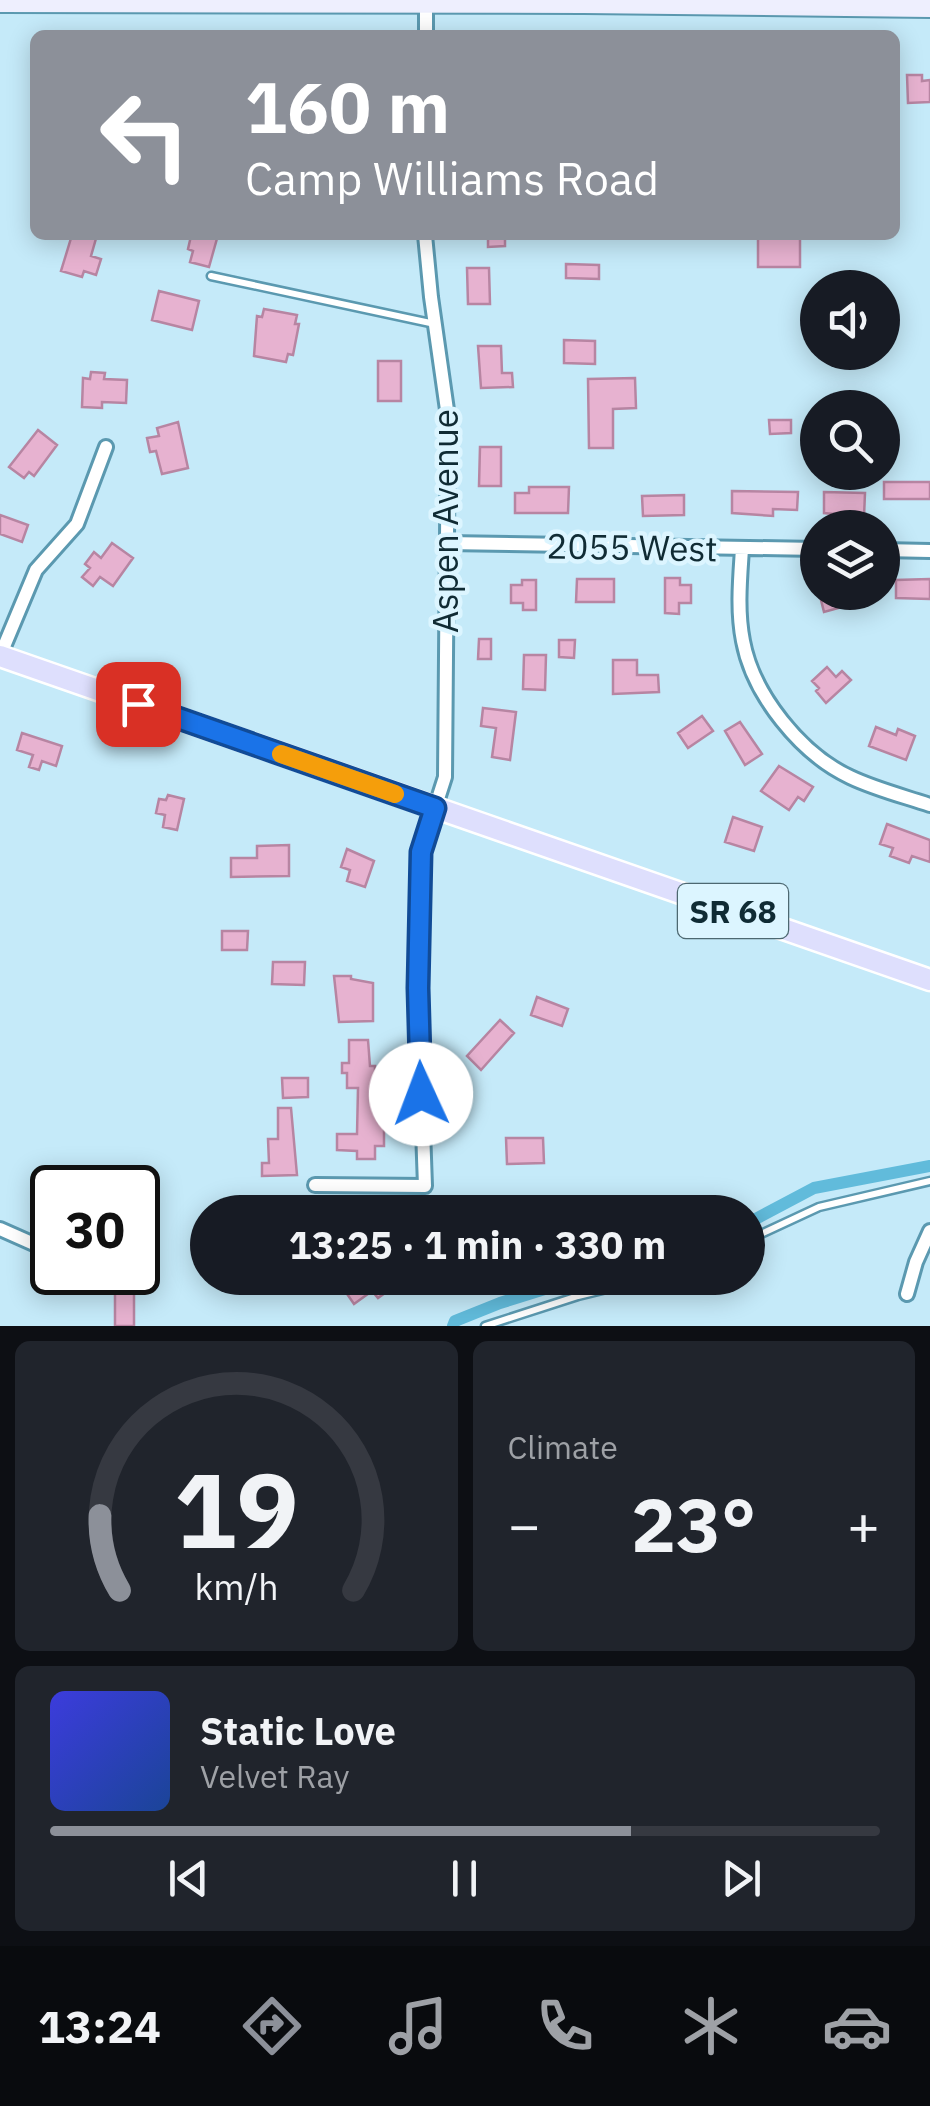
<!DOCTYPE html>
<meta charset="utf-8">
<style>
:root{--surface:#171b24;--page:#20242c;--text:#f1f3f6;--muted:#9ea1a6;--line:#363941;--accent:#8c9099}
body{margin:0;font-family:"IBM Plex Sans",sans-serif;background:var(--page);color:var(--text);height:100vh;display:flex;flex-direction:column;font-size:38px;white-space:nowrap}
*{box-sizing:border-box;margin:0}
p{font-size:32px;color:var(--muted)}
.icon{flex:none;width:55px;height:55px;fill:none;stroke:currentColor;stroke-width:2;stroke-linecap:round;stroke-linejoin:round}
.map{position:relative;height:1326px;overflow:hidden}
.details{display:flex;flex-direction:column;gap:15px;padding:15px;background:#0d0f14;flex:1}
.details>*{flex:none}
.banner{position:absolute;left:30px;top:30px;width:870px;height:210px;border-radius:15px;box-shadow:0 5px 25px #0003;background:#8c9099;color:#fff;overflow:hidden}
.tools{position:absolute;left:800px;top:270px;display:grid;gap:20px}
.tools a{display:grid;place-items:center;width:100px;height:100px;border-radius:50%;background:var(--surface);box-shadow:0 5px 25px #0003;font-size:50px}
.speed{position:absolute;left:30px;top:1165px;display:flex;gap:20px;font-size:50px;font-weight:700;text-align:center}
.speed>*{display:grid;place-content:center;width:130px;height:130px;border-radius:50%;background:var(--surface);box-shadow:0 5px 25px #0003;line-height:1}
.speed .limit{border:5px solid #111;border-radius:15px;background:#fff;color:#111}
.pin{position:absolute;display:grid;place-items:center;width:85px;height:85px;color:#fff;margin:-42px;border-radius:20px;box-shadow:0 5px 15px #0006}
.me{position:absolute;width:110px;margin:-55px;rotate:358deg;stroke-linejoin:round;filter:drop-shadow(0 0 8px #0008)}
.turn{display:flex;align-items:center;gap:35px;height:210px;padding:0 50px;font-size:45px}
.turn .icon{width:130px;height:130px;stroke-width:2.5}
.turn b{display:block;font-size:70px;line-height:85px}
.big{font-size:75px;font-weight:700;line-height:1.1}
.details .tile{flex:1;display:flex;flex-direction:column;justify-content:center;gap:15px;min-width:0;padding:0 35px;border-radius:15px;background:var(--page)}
.details .dial{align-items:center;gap:0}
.dial svg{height:260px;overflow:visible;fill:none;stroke:var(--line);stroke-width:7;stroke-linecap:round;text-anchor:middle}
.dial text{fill:var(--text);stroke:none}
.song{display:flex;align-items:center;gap:30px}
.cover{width:120px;height:120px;border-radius:15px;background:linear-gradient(135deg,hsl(240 70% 55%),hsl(220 70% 35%))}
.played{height:10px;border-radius:5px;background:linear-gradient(90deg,var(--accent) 70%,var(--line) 70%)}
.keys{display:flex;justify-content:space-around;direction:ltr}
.heat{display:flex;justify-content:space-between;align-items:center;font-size:55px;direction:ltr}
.details .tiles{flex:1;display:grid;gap:15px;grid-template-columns:1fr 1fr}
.tile:last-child{grid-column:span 2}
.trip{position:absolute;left:190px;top:1195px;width:575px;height:100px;border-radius:50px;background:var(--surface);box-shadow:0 5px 25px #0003;font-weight:700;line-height:100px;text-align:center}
.menu{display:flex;height:160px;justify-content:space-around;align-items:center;background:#090b0e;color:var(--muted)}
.menu .icon{width:70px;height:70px}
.menu .selected{color:var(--accent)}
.menu b{font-size:45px;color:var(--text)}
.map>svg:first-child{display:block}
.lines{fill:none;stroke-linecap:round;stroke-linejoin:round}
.canal{stroke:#61bbdb;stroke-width:12}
.building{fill:#e7b2d0;stroke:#b785a2;stroke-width:2.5}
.lane-casing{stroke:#5b99b0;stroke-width:11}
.street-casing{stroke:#5b99b0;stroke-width:18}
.secondary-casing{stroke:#5b99b0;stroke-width:22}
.primary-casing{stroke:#fff;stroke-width:25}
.lane{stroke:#fff;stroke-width:6}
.street{stroke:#fff;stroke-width:12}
.secondary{stroke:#eeeffe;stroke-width:18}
.primary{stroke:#dedffd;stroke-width:20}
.route-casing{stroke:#114b97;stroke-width:25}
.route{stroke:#1a73e8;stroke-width:18}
.slow{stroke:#f59e0b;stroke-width:18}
.labels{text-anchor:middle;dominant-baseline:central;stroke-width:9;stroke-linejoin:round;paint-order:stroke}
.shield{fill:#dcf5ff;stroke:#4d6871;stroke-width:2.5}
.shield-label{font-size:32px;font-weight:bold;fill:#102b34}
.street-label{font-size:35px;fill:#102b34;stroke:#dcf5ff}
</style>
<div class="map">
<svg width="930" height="1326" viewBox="0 0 930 1326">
<rect width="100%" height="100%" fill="#c5eaf9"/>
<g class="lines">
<!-- canal -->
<path class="canal" d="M748,1223L814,1188L930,1166
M453,1326L455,1321L500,1303L580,1278"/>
</g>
<!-- building -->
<path class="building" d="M907,75H922V81L930,80V102L908,103Z
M72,235H97L91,256L101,259L96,275L84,271L82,277L61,271Z
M200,235H218L209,267L190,262L193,251L188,249L191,236L199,238Z
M488,235H505V246L488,247Z
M758,235H800V267H758Z
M566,264L599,265V279L566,278Z
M467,268H489L490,304H468Z
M159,291L199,301L192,330L152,320Z
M264,309L297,315L295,324H299L293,355L288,354L286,362L254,356L257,316L262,317Z
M564,340L595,341V364L564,363Z
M478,346H501L502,373H512L513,387L481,388Z
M378,361H401V401H378Z
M91,372L105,373L104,379L127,380L126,403L102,402V408L82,407L83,378L90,379Z
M635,378L636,408L613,409V448H589L588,379Z
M769,420H791V433L770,434Z
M178,422L188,468L162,474L156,451L150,452L147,438L159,436L157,428Z
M38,430L57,445L34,476L29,472L24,478L9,467Z
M480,447H501V486H479Z
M884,482H930V499H884Z
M529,487H569L568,513H515V493H529Z
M732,491L798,492L797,510L773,509V516L732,513Z
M824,492L865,493L864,517L824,513Z
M684,495V515L643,516L642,496Z
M0,515L28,525L22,542L0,534Z
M112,543L133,558L113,586L100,577L93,586L82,577L90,568L85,564L94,552L101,558Z
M665,578H680V585H691V603H679V614L665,613Z
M577,579H614V602H576Z
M930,579V599L896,598V580Z
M522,580H536V610H523V603H511V585H522Z
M819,592H842L846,606L824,612Z
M479,639H491V659H478Z
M559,640H575L574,658L559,657Z
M524,655H546L545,690L523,689Z
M613,660H637V675H658L659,692L613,694Z
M827,667L836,677L842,671L851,680L826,703L816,691L819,688L812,681Z
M483,708L516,712L510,760L492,757L496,728L481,726Z
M702,716L713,731L688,748L678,733Z
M740,722L762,754L745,765L725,731Z
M876,727L896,735L898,729L915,736L906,760L869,746Z
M22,733L62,746L56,766L42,761L39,770L29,767L33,755L17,750Z
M779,766L813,787L804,801L798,797L789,810L761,791Z
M168,795L184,799L177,830L163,827L165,815L156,813L159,799L166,800Z
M733,817L762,827L754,851L725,842Z
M887,824L930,840V862L912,856L909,863L890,856L893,848L880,844Z
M289,845V876L231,877V858H257V846Z
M347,849L374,861L365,887L347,881L350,870L341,867Z
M222,931H248L247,950H222Z
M273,962H305L304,985L272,984Z
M334,976H351V979L373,983V1021L339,1022Z
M537,997L568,1009L562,1026L531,1015Z
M500,1020L514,1033L481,1070L467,1056Z
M349,1040H368L370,1066H375V1106H384V1146H375V1159H357V1151L337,1150V1134H357L358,1088H347V1073H342V1063H349Z
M282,1078H308V1097L283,1098Z
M278,1108H291L297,1175L262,1176V1163H269L268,1139H278Z
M506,1138H543L544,1163L507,1164Z
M336,1278H390L396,1285L378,1298L372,1291L354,1304Z
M115,1280H131V1293H134V1326H115Z"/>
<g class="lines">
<defs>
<path id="lane" d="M211,276L435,324
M748,1240L819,1207L930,1181
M485,1326L578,1296L652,1278"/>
<path id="street" d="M426,35V5
M446,543L818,549
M742,549C740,579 737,611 743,641C753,695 801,754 850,777C875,789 903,796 930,805
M882,550L930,551
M0,656L36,570L77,524L106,447
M315,1185L425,1186L418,988L421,852L445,777L448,417L431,297L425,235
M0,1229L52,1252
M85,1272L89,1275
M907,1294L916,1262L930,1231"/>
<path id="secondary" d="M0,3L584,4L930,8"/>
<path id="primary" d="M0,656L930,980"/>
</defs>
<!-- lane casing -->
<use href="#lane" class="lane-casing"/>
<!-- street casing -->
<use href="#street" class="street-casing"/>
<!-- secondary casing -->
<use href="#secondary" class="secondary-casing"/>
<!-- primary casing -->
<use href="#primary" class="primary-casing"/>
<!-- lane -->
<use href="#lane" class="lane"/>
<!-- street -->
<use href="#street" class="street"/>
<!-- secondary -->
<use href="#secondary" class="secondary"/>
<!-- primary -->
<use href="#primary" class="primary"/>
</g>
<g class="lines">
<defs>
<path id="route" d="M138,704L435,808L421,852L418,988L421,1094"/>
</defs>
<!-- route casing -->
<use href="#route" class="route-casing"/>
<!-- route -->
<use href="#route" class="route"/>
<!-- slow -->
<path class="slow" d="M281,754L395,794"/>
</g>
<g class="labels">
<!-- shield labels -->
<rect class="shield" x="678" y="884" width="110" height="54" rx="8"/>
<g class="shield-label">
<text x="733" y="911">SR 68</text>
</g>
<!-- street labels -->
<g class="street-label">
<text transform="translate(445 521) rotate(-90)">Aspen Avenue</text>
<text transform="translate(632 547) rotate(1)">2055 West</text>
</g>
</g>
</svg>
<div class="tools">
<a><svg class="icon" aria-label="sound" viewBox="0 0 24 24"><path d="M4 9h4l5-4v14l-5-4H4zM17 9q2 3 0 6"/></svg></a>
<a><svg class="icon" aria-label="search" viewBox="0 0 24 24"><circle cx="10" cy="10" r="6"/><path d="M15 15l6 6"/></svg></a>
<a><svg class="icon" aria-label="layers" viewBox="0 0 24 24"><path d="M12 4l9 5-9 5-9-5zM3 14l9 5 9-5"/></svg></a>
</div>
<div class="speed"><div class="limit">30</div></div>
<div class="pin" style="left:138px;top:704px;background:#d93025"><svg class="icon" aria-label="arrive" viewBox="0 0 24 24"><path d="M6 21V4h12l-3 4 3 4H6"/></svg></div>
<svg class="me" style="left:421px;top:1094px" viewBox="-20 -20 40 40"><circle r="19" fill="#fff"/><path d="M0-13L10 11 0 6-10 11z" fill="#1a73e8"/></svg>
<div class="trip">13:25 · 1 min · 330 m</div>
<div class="banner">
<div class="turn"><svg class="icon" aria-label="left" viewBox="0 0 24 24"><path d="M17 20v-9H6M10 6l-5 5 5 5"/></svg><div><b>160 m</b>Camp Williams Road</div></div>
</div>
</div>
<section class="details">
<div class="tiles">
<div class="tile dial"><svg viewBox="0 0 100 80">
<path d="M14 69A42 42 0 1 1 86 69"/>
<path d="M14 69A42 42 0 0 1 8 46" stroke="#8c9099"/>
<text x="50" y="56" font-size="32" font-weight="700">19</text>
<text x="50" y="72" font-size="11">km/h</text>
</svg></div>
<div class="tile"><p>Climate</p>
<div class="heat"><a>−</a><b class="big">23°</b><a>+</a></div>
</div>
<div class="tile">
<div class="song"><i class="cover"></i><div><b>Static Love</b><p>Velvet Ray</p></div></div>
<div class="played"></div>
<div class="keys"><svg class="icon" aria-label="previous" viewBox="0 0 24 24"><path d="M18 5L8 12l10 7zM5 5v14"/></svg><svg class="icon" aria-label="pause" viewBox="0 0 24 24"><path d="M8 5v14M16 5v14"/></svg><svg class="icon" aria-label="next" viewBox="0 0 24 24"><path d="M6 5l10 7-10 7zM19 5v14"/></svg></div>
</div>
</div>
</section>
<nav class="menu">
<b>13:24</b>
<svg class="icon selected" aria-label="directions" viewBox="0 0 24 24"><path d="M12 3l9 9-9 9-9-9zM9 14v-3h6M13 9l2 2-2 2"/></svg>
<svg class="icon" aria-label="music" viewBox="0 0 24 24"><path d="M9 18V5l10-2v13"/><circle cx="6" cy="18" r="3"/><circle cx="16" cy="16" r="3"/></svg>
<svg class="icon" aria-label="phone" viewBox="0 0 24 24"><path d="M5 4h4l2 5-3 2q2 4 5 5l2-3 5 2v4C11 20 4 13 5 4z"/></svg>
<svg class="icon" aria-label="climate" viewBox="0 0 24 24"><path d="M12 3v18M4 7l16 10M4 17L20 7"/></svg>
<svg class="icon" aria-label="car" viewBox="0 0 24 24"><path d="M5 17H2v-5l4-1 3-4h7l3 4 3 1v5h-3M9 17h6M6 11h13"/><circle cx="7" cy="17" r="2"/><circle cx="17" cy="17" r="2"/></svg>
</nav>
